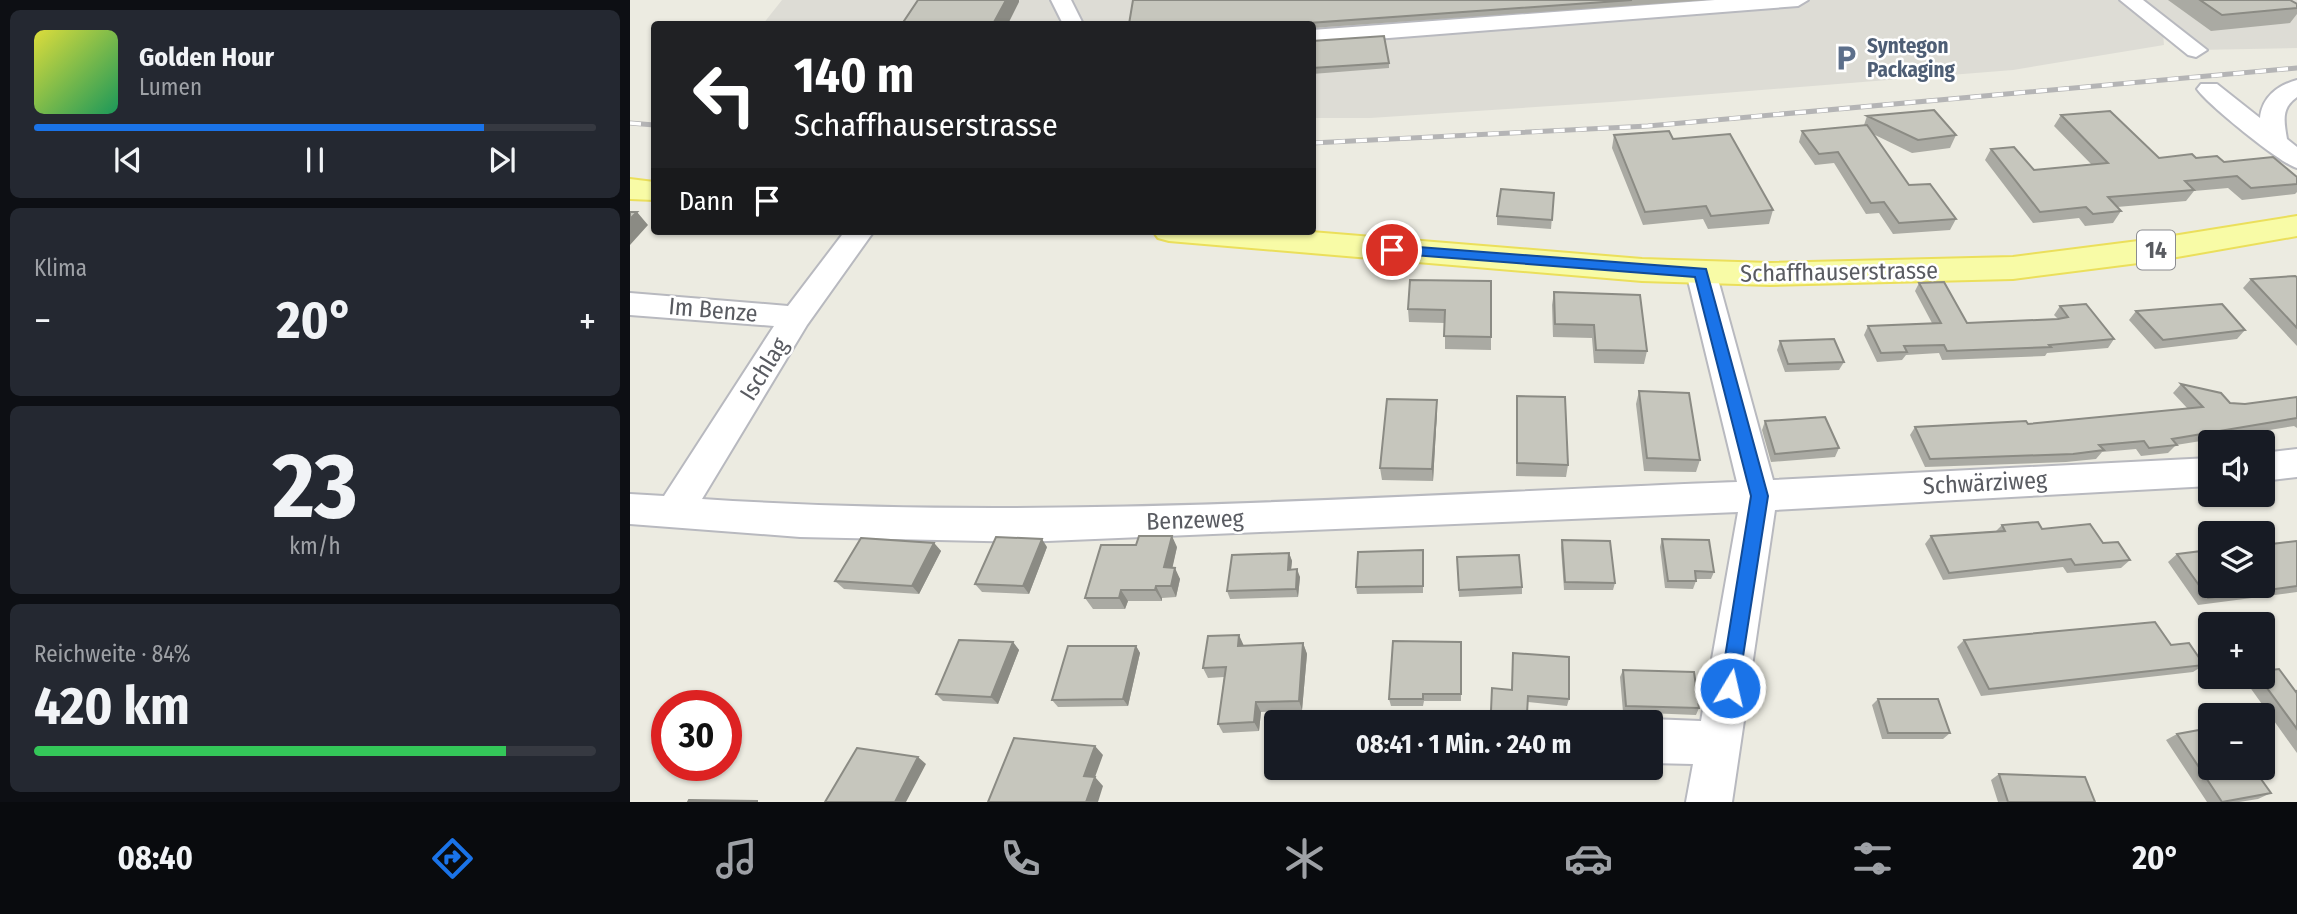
<!DOCTYPE html>
<html lang="de">
<meta charset="utf-8">
<style>
:root{--surface:#171b24;--page:#242831;--text:#f1f3f6;--muted:#9ea1a6;--line:#363941;--accent:#1a73e8}
body{margin:0;font-family:"Fira Sans Condensed",sans-serif;background:var(--page);color:var(--text);height:100vh;display:flex;flex-direction:column;font-size:26px;white-space:nowrap}
*{box-sizing:border-box;margin:0}
p{font-size:23px;color:var(--muted)}
.icon{flex:none;width:38px;height:38px;fill:none;stroke:currentColor;stroke-width:2;stroke-linecap:round;stroke-linejoin:round}
.map{position:relative;flex:1;overflow:hidden}
.sheet{display:flex;flex-direction:column;gap:10px;padding:10px;background:#0d0f14;width:630px}
.sheet>*{flex:none}
.top-card{position:absolute;left:21px;top:21px;width:665px;height:214px;border-radius:7px;box-shadow:0 2px 5px #0004;background:#202124;color:#fff;overflow:hidden}
.buttons{position:absolute;left:1568px;top:430px;display:grid;gap:14px}
.buttons a{display:grid;place-items:center;width:77px;height:77px;border-radius:7px;background:var(--surface);box-shadow:0 2px 5px #0004;font-size:35px}
.speed{position:absolute;left:21px;top:690px;display:flex;gap:14px;font-size:35px;font-weight:700;text-align:center}
.speed>*{display:grid;place-content:center;width:91px;height:91px;border-radius:50%;background:var(--surface);box-shadow:0 2px 5px #0004;line-height:1}
.speed .limit{border:10px solid #d22;background:#fff;color:#111}
.pin{position:absolute;display:grid;place-items:center;width:60px;height:60px;color:#fff;margin:-30px;border:4px solid #fff;border-radius:50%;box-shadow:0 2px 7px #0007}
.me{position:absolute;width:77px;margin:-38px;rotate:9deg;stroke-linejoin:round;filter:drop-shadow(0 0 5px #0008)}
.turn{display:flex;align-items:center;gap:24px;height:147px;padding:0 28px;font-size:32px}
.turn .icon{width:91px;height:91px;stroke-width:2.5}
.turn b{display:block;font-size:49px;line-height:60px}
.then{display:flex;align-items:center;height:66px;padding:0 28px;background:#0003;gap:14px;font-size:26px}
.big{font-size:52px;font-weight:700;line-height:1.1}
.sheet .card{flex:1;display:flex;flex-direction:column;justify-content:center;gap:10px;min-width:0;padding:0 24px;border-radius:10px;background:var(--page)}
.sheet .dial{align-items:center;gap:0}
.dial b{font-size:91px;line-height:1}
.song{display:flex;align-items:center;gap:21px}
.cover{width:84px;height:84px;border-radius:10px;background:linear-gradient(135deg,hsl(60 70% 55%),hsl(150 70% 35%))}
.played{height:7px;border-radius:4px;background:linear-gradient(90deg,var(--accent) 80%,var(--line) 80%)}
.keys{display:flex;justify-content:space-around;direction:ltr}
.heat{display:flex;justify-content:space-between;align-items:center;font-size:38px;direction:ltr}
.charge{height:10px;border-radius:5px;background:linear-gradient(90deg,#34c759 84%,var(--line) 0)}
.trip{position:absolute;left:634px;top:710px;width:399px;height:70px;border-radius:7px;background:var(--surface);box-shadow:0 2px 5px #0004;font-weight:700;line-height:70px;text-align:center}
.tabs{display:flex;height:112px;justify-content:space-around;align-items:center;background:#090b0e;color:var(--muted)}
.tabs .icon{width:49px;height:49px}
.tabs .active{color:var(--accent)}
.tabs b{font-size:32px;color:var(--text)}
main{display:flex;flex:1;min-height:0}
.map>svg:first-child{display:block}
.industrial{fill:#dddcd5}
.lines{fill:none;stroke-linecap:round;stroke-linejoin:round}
.minor-casing{stroke:#b8b9bf;stroke-width:4}
.major-casing{stroke:#ebdf5b;stroke-width:4}
.minor{fill:#fff;fill-rule:evenodd}
.major{fill:#f8fba6;fill-rule:evenodd}
.rail-casing{stroke:#b4b4b5;stroke-width:5}
.rail{stroke:#fff;stroke-width:3.5;stroke-dasharray:11;stroke-linecap:butt}
.wall{fill:#aaaaa3}
.shaded-wall{fill:#8b8b84}
.building{fill:#c6c6bd;stroke:#8b8b84;stroke-width:2}
.route{fill:#1a73e8;stroke:#114b97;stroke-width:2}
.labels{text-anchor:middle;dominant-baseline:central;stroke-width:5;stroke-linejoin:round;paint-order:stroke}
.far-service-label{font-size:21px;font-weight:bold;fill:#4e5e75;stroke:#fff;text-anchor:start}
.shield{fill:#fff;stroke:#8b8c90;stroke-width:2}
.shield-label{font-size:23px;font-weight:bold;fill:#595b61}
.street-label{font-size:24px;fill:#595b61;stroke:#fff}
</style>
<main>
<section class="sheet">
<div class="card">
<div class="song"><i class="cover"></i><div><b>Golden Hour</b><p>Lumen</p></div></div>
<div class="played"></div>
<div class="keys"><svg class="icon" aria-label="previous" viewBox="0 0 24 24"><path d="M18 5L8 12l10 7zM5 5v14"/></svg><svg class="icon" aria-label="pause" viewBox="0 0 24 24"><path d="M8 5v14M16 5v14"/></svg><svg class="icon" aria-label="next" viewBox="0 0 24 24"><path d="M6 5l10 7-10 7zM19 5v14"/></svg></div>
</div>
<div class="card"><p>Klima</p>
<div class="heat"><a>−</a><b class="big">20°</b><a>+</a></div>
</div>
<div class="card dial"><b>23</b><p>km/h</p></div>
<div class="card"><p>Reichweite · 84%</p><b class="big">420 km</b><div class="charge"></div></div>
</section>
<div class="map">
<svg width="1667" height="802" viewBox="0 0 1667 802">
<rect width="100%" height="100%" fill="#ecebe1"/>
<!-- industrial -->
<path class="industrial" d="M152,0H1491L1533,33L1534,45L1383,70L981,102L740,118H683L682,24H133Z
M1501,0H1667V48L1566,50Z"/>
<g class="lines">
<defs>
<path id="minor" d="M421,0H441L453,24H433Z
M1085,0H1178L1168,6L682,44V30Z
M1490,0H1513L1577,50L1566,57L1558,55Z
M1667,80V97C1651,108 1654,121 1657,139L1667,147V168C1651,164 1577,104 1567,89L1571,84H1587L1630,118C1632,97 1648,85 1667,80Z
M215,231H244L177,325L72,499C416,522 763,495 1107,482L1056,272L1061,265L1071,262L1081,265L1086,272L1143,480L1580,458V486L1145,510L1102,802H1056L1063,764L1020,763V723H1011L1020,719L1071,721L1108,512L394,542L170,537L0,524V494L34,496L144,326L0,315V293L158,306Z
M1667,449V477L1633,481V453Z"/>
<path id="major" d="M0,179L24,182V200L0,199Z
M1667,216V236L1524,261L1383,279L1140,285L1012,281L539,241L528,238L523,231H669L1012,259L1140,263L1383,257L1524,239Z"/>
</defs>
<!-- minor casing -->
<use href="#minor" class="minor-casing"/>
<!-- major casing -->
<use href="#major" class="major-casing"/>
<!-- minor -->
<use href="#minor" class="minor"/>
<!-- major -->
<use href="#major" class="major"/>
<defs>
<path id="rail" d="M0,123L24,125
M682,143L1018,126L1667,68"/>
</defs>
<!-- rail casing -->
<use href="#rail" class="rail-casing"/>
<!-- rail -->
<use href="#rail" class="rail"/>
</g>
<!-- wall -->
<path class="wall" d="M503,0H1076L682,28V24H499Z
M1538,0H1660L1667,4V14L1660,23L1581,31Z
M682,41L759,63V68L682,74Z
M1431,115L1529,158H1566L1594,162L1667,177V192L1665,194L1612,200L1598,188L1564,191L1556,201L1487,207L1491,211L1483,223L1455,226L1449,218L1403,223L1355,160L1361,149L1404,170L1461,164L1424,126Z
M1237,116L1326,135L1320,148L1282,153L1243,134L1279,185L1326,219L1320,230L1263,234L1249,213L1236,214L1204,163L1185,165L1169,142L1172,131L1234,125Z
M984,135L1043,139L1143,210L1139,224L1078,229L1073,219L1013,225L982,148Z
M924,193L921,229L867,225V216Z
M1667,277V346L1613,288L1621,279Z
M780,280L861,337V350L815,349V323L779,322L778,309Z
M1289,283L1337,323L1428,319L1424,315L1430,306L1484,339L1478,348L1417,353L1415,356L1312,360L1309,353L1276,355L1272,360L1247,362L1234,335L1238,326L1302,323L1285,291Z
M924,292L1017,351L1014,364L964,363L962,338L923,337L922,305Z
M1506,311L1615,330L1607,339L1525,349L1499,320Z
M1150,341L1214,362L1209,370L1155,372L1147,350Z
M1551,384L1600,403L1615,404L1667,397V428L1664,426L1546,445L1538,453L1511,456L1506,449L1472,452L1466,459L1436,462L1295,467L1280,435L1285,427L1398,424L1558,409L1543,393Z
M1009,391L1070,460L1066,472L1014,471L1006,404Z
M887,396L938,465L936,477L886,476Z
M807,412L803,481L752,480L750,468Z
M1135,421L1209,448L1205,457L1141,462L1132,430Z
M1372,525L1412,529L1473,543L1500,560L1491,568L1437,573L1433,567L1313,580L1295,544L1301,536L1366,531Z
M1032,539L1084,572L1081,579H1066V581L1063,589L1035,588L1030,547Z
M932,540L985,583L983,590H934L931,548Z
M1667,541V592L1568,605L1538,562L1547,554Z
M304,543L311,551L289,594L214,589L205,581Z
M417,547L399,594L352,592L345,584Z
M547,547L542,567L550,579L546,597L532,598V601H498L495,609H463L455,598Z
M793,550V593L727,594L726,587Z
M659,553L662,561L661,570L670,577L668,597L600,599L597,591Z
M827,557L892,587V594L829,597Z
M1334,640L1541,645L1574,665L1563,672L1351,696L1327,647Z
M383,642L389,650L368,704L313,701L306,694Z
M831,642V701H794L793,706H761L759,699Z
M673,643L677,654L672,710L631,712L629,731L593,733L588,724L594,677L578,678L573,668L614,646Z
M506,646L510,653L498,706L428,707L422,700Z
M993,670L1069,708L1066,715L993,712L990,677Z
M1618,677H1633L1667,691V753L1614,679Z
M862,688L939,699L937,706L898,702L897,720L861,718Z
M1248,699L1320,733L1313,739H1252L1242,705Z
M1547,734L1641,793L1628,799L1609,802H1577L1536,740Z
M1369,774L1465,802H1368L1361,780Z"/>
<!-- shaded-wall -->
<path class="shaded-wall" d="M376,0H389V2L378,24H363Z
M7,212L18,225L0,245V219Z
M807,400V412L803,481L802,469Z
M542,536L547,547L540,579L534,567Z
M412,539L417,547L399,594L393,586Z
M304,543L311,551L289,594L282,586Z
M659,553L662,561L660,578L658,570Z
M545,568L550,579L546,597L541,586Z
M667,569L670,577L668,597L666,589Z
M526,586L532,598V601L525,590Z
M491,590L498,601L495,609L489,598Z
M609,635L614,646H608Z
M383,642L389,650L368,704L361,697Z
M673,643L677,654L672,710L669,701Z
M506,646L510,653L498,706L493,699Z
M626,702L631,712L629,731L624,722Z
M465,746L473,755L465,777L473,786L468,802H456L454,776Z
M288,757L296,764L276,802H265Z"/>
<!-- building -->
<path class="building" d="M288,0H376L363,24H272Z
M503,0H1002L679,23V24H499Z
M1570,0H1660L1667,4V8L1592,15Z
M754,36L759,63L682,68V41Z
M1304,110L1326,135L1288,140L1237,116Z
M1480,111L1529,158L1562,154L1566,158L1587,156L1594,162L1643,157L1667,177V184L1621,188L1607,176L1555,181L1564,190L1478,197L1491,211L1463,214L1456,207L1410,212L1361,149L1384,147L1404,170L1478,163L1431,115Z
M1237,125L1279,185L1300,184L1326,219L1269,223L1254,202L1241,203L1208,152L1189,154L1172,131Z
M1039,131L1043,139L1100,134L1143,210L1081,216L1076,206L1015,212L984,135Z
M871,189L924,193L922,220L867,216Z
M0,212H7L0,219Z
M1665,276L1667,277V328L1621,279Z
M780,280L861,281V337L814,336L815,310L778,309Z
M1314,282L1337,323L1428,319L1438,317L1430,306L1456,304L1484,339L1419,345L1421,347L1317,351L1314,345L1274,346L1277,352L1251,353L1238,326L1311,323L1289,283Z
M924,292L1010,295L1017,351L966,350L964,325L925,324Z
M1592,304L1615,330L1533,340L1506,311Z
M1204,339L1214,362L1158,364L1150,341Z
M1551,384L1591,393L1600,403L1615,404L1667,397V418L1542,439L1547,445L1519,448L1514,441L1469,445L1474,450L1443,454L1300,459L1285,427L1396,421L1398,424L1573,407Z
M1009,391L1059,393L1070,460L1017,458Z
M887,396L935,397L938,465L887,463Z
M757,399L807,400L802,469L750,468Z
M1195,417L1209,448L1145,454L1135,421Z
M1408,522L1412,529L1460,524L1473,543L1488,542L1500,560L1445,565L1441,559L1319,573L1301,536L1375,531L1372,525Z
M509,536H542L534,567L545,568L541,586H526L525,590H491L489,598H455L471,545H506Z
M366,537L412,539L393,586L345,584Z
M231,538L304,543L282,586L205,581Z
M1032,539L1079,540L1084,572L1065,571L1066,581H1038Z
M932,540L980,541L985,583L935,582Z
M1667,541V586L1578,598L1547,554L1580,550V586H1633V545Z
M793,550V586L726,587L728,552Z
M659,553L658,570L667,569L666,589L597,591L602,555Z
M889,555L892,587L829,590L827,557Z
M1525,622L1541,645L1559,643L1574,665L1359,689L1334,640Z
M609,635L608,646L673,643L669,701L626,702L624,722L588,724L596,667L573,668L578,636Z
M329,640L383,642L361,697L306,694Z
M763,641L831,642V694H793V699H759Z
M438,646H506L493,699L422,700Z
M883,653L939,657V699L898,696L897,714L861,711L862,688L882,690Z
M1649,669L1666,692L1667,691V729L1629,677H1633V671Z
M993,670L1064,672L1069,708L996,706Z
M1248,699H1308L1320,733H1258Z
M1580,728V768H1623L1641,793L1592,802L1547,734Z
M384,738L465,746L454,776L465,777L456,802H358Z
M227,748L288,757L265,802H195Z
M1369,774L1455,777L1465,802H1378Z
M59,800L127,801V802H58Z"/>
<!-- route -->
<path class="route" d="M762,245L1076,269L1138,496L1107,695L1100,698L1093,695L1090,688L1121,496L1065,277L757,253V247Z"/>
<!-- icons -->
<defs>
<symbol id="parking-bare" viewBox="-9 -9 18 18"><path d="M-3.5-5.5H1a3.5 3.5 0 0 1 0 7H-1V5.5H-3.5ZM-1-3.4V-.6H.8a1.4 1.4 0 0 0 0-2.8Z" fill="#5c6f8a" stroke="#fff" stroke-width="2.5" paint-order="stroke"/></symbol>
</defs>
<g fill-rule="evenodd">
<use href="#parking-bare" x="1197" y="39" width="38" height="38"/>
</g>
<g class="labels">
<!-- far-service labels -->
<g class="far-service-label">
<text x="1237" y="46">Syntegon<tspan x="1237" dy="24">Packaging</tspan></text>
</g>
<!-- shield labels -->
<rect class="shield" x="1507" y="230.5" width="38" height="39" rx="5"/>
<g class="shield-label">
<text x="1526" y="250">14</text>
</g>
<!-- street labels -->
<g class="street-label">
<text transform="translate(1209 272) rotate(-1)">Schaffhauserstrasse</text>
<text transform="translate(83 310) rotate(5)">Im Benze</text>
<text transform="translate(134 369) rotate(-58)">Ischlag</text>
<text transform="translate(1355 483) rotate(-3)">Schwärziweg</text>
<text transform="translate(565 520) rotate(-2)">Benzeweg</text>
</g>
</g>
</svg>
<div class="buttons">
<a><svg class="icon" aria-label="sound" viewBox="0 0 24 24"><path d="M4 9h4l5-4v14l-5-4H4zM17 9q2 3 0 6"/></svg></a>
<a><svg class="icon" aria-label="layers" viewBox="0 0 24 24"><path d="M12 4l9 5-9 5-9-5zM3 14l9 5 9-5"/></svg></a>
<a>+</a>
<a>−</a>
</div>
<div class="speed"><div class="limit">30</div></div>
<div class="pin" style="left:762px;top:250px;background:#d93025"><svg class="icon" aria-label="arrive" viewBox="0 0 24 24"><path d="M6 21V4h12l-3 4 3 4H6"/></svg></div>
<svg class="me" style="left:1100px;top:688px" viewBox="-20 -20 40 40"><circle r="17" fill="#1a73e8" stroke="#fff" stroke-width="3"/><path d="M0-11L8 9 0 5-8 9z" fill="#fff"/></svg>
<div class="trip">08:41 · 1 Min. · 240 m</div>
<div class="top-card">
<div class="turn"><svg class="icon" aria-label="left" viewBox="0 0 24 24"><path d="M17 20v-9H6M10 6l-5 5 5 5"/></svg><div><b>140 m</b>Schaffhauserstrasse</div></div>
<div class="then">Dann<svg class="icon" aria-label="arrive" viewBox="0 0 24 24"><path d="M6 21V4h12l-3 4 3 4H6"/></svg></div>
</div>
</div>
</main>
<nav class="tabs">
<b>08:40</b>
<svg class="icon active" aria-label="directions" viewBox="0 0 24 24"><path d="M12 3l9 9-9 9-9-9zM9 14v-3h6M13 9l2 2-2 2"/></svg>
<svg class="icon" aria-label="music" viewBox="0 0 24 24"><path d="M9 18V5l10-2v13"/><circle cx="6" cy="18" r="3"/><circle cx="16" cy="16" r="3"/></svg>
<svg class="icon" aria-label="phone" viewBox="0 0 24 24"><path d="M5 4h4l2 5-3 2q2 4 5 5l2-3 5 2v4C11 20 4 13 5 4z"/></svg>
<svg class="icon" aria-label="climate" viewBox="0 0 24 24"><path d="M12 3v18M4 7l16 10M4 17L20 7"/></svg>
<svg class="icon" aria-label="car" viewBox="0 0 24 24"><path d="M5 17H2v-5l4-1 3-4h7l3 4 3 1v5h-3M9 17h6M6 11h13"/><circle cx="7" cy="17" r="2"/><circle cx="17" cy="17" r="2"/></svg>
<svg class="icon" aria-label="filters" viewBox="0 0 24 24"><path d="M4 7h16M4 17h16"/><circle cx="9" cy="7" r="2"/><circle cx="15" cy="17" r="2"/></svg>
<b>20°</b>
</nav>
